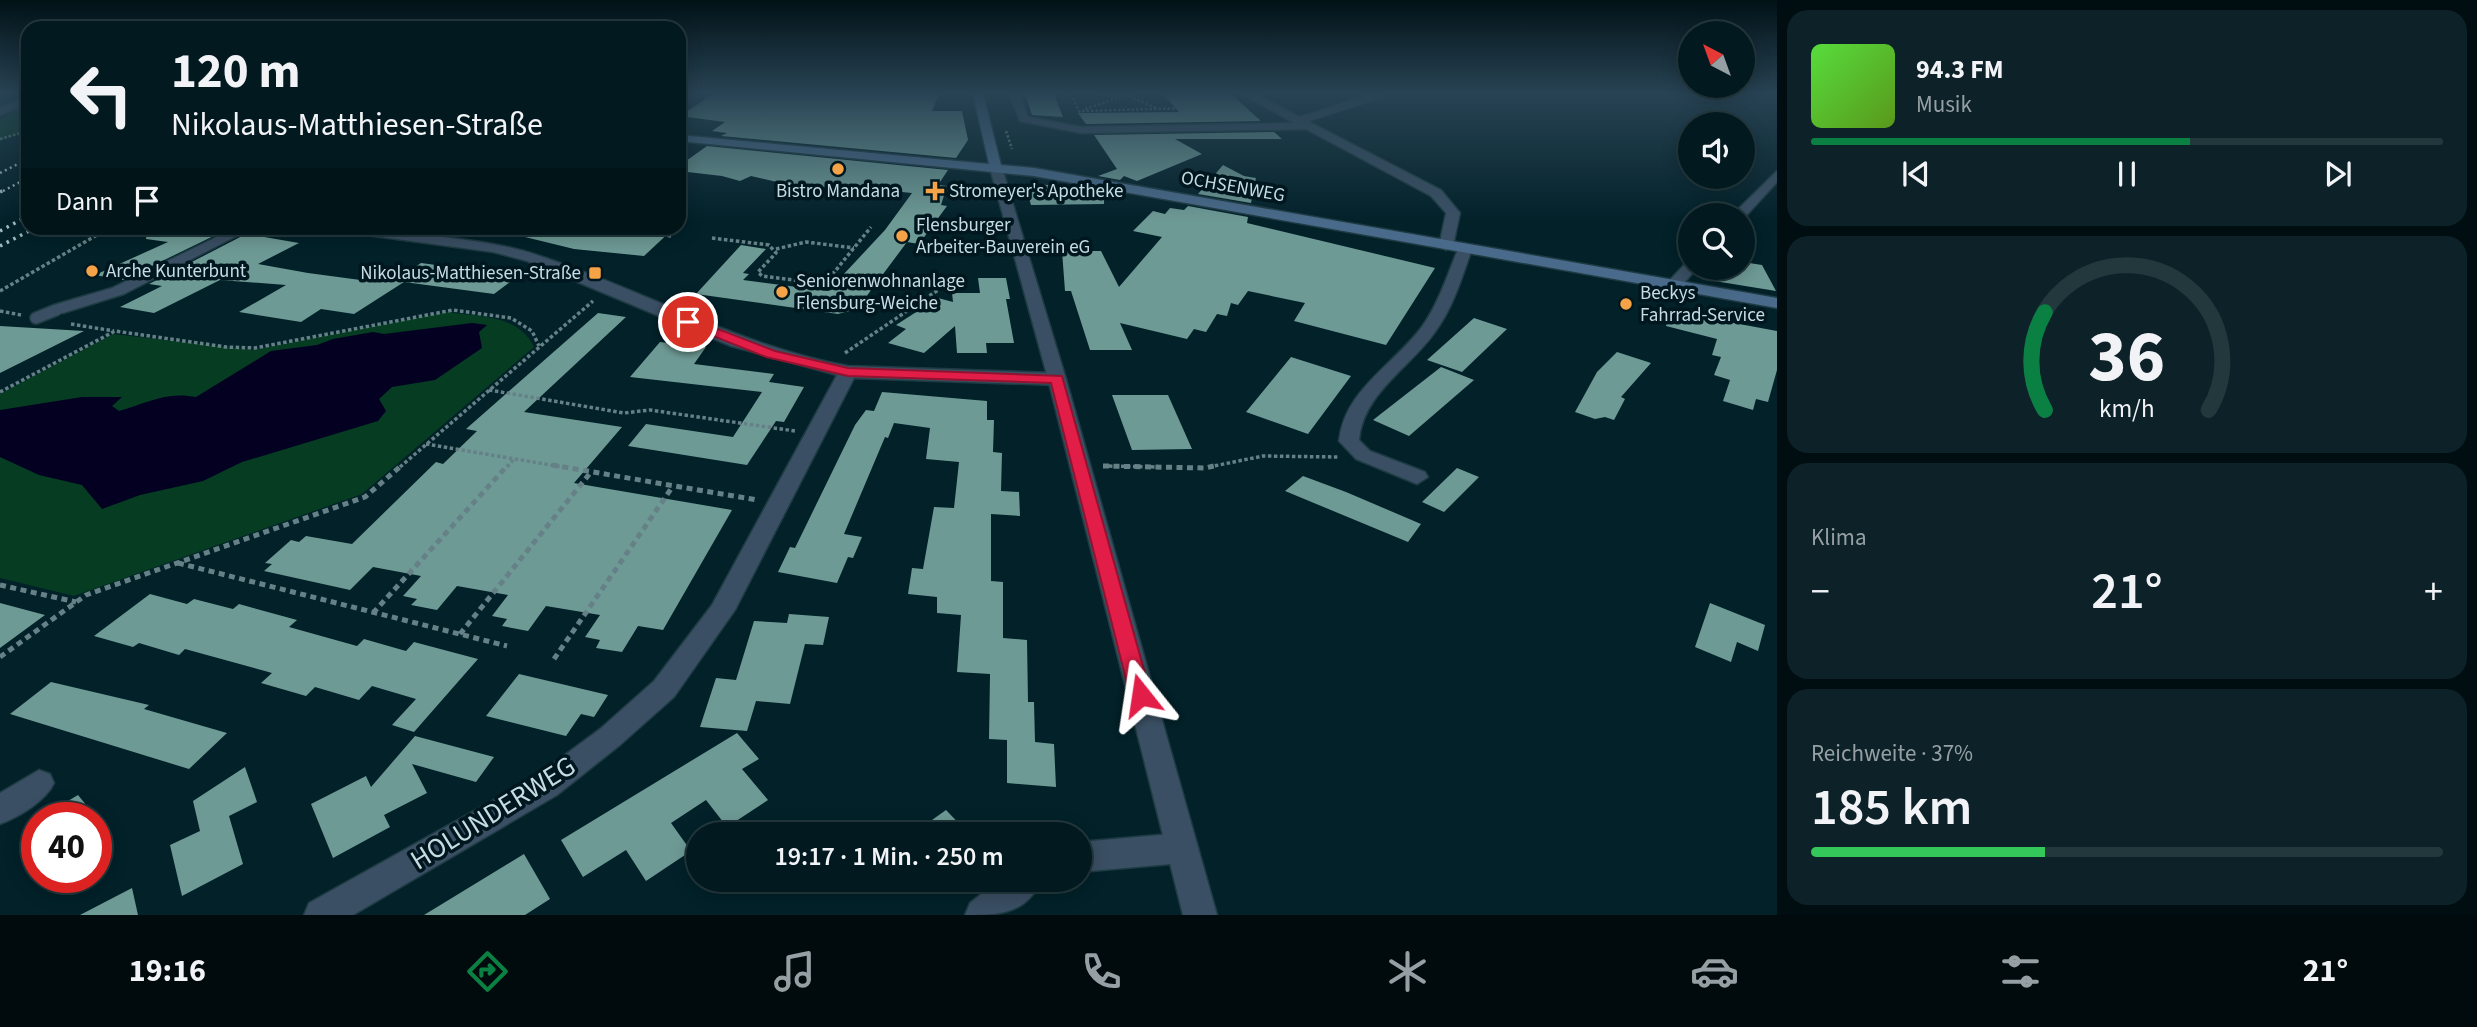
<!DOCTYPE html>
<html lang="de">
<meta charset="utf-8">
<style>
:root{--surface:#02191f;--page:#0c2228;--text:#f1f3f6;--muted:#96a0a4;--line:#23383d;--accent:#0b8043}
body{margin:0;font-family:"Source Sans 3",sans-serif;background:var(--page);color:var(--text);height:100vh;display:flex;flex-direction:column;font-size:26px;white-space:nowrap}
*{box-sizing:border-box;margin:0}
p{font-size:23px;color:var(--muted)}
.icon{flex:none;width:38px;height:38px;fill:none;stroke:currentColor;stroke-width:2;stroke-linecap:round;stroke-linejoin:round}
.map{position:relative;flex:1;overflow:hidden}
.side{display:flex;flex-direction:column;gap:10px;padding:10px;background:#010e11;width:700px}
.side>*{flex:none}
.guide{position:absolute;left:21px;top:21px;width:665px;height:214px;border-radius:21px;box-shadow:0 4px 18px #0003,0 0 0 2px var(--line);background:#02191f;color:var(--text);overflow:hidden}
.needle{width:46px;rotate:319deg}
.controls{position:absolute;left:1678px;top:21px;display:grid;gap:14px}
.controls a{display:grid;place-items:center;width:77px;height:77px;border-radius:50%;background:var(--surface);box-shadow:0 4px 18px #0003,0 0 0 2px var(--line);font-size:35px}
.speed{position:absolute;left:21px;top:802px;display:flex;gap:14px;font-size:35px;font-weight:700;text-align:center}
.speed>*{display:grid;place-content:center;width:91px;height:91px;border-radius:50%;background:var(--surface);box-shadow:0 4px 18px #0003,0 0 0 2px var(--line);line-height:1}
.speed .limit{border:10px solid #d22;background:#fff;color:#111}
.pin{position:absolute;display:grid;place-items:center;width:60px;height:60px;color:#fff;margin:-30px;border:4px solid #fff;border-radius:50%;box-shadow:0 2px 7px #0007}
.me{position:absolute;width:77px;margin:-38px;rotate:345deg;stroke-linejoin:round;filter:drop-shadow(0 0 5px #0008)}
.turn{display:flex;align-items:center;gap:24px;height:147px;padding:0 35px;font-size:32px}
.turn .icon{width:91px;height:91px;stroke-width:2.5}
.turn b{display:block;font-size:49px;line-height:60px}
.then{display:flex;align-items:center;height:66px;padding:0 35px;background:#0003;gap:14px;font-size:26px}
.big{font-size:52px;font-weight:600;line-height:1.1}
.side .card{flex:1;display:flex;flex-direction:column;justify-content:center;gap:10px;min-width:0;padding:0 24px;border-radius:21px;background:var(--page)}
.side .dial{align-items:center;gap:0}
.dial svg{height:182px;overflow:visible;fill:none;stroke:var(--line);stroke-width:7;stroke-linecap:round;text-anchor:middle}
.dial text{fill:var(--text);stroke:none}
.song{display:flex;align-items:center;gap:21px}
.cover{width:84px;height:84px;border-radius:10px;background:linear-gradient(135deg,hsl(110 70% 55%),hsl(90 70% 35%))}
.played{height:7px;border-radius:4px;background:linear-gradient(90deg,var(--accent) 60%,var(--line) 60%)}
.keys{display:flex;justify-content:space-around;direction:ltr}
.heat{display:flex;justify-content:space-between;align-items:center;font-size:38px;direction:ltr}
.charge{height:10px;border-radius:5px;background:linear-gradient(90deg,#34c759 37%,var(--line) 0)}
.trip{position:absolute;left:686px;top:822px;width:406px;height:70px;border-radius:35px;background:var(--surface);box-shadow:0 4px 18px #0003,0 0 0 2px var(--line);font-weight:600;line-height:70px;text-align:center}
.tab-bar{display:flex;height:112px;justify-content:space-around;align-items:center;background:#010a0c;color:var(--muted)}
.tab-bar .icon{width:49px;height:49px}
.tab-bar .selected{color:var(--accent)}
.tab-bar b{font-size:32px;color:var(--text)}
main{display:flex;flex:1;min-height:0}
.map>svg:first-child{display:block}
.green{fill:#053c22}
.water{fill:#040022}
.building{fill:#6e9a95}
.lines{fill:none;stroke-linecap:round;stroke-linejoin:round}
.service-far2-casing{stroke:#1e3b43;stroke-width:9}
.service-far1-casing{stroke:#1e3b43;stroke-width:10}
.service-casing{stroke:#1e3b43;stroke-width:14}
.minor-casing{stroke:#1e3b43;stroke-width:3}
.tertiary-casing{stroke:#1e3b43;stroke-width:3}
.secondary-casing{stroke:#1e3b43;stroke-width:3}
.path-far2{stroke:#668087;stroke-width:2.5;stroke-dasharray:2.5 2;stroke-linecap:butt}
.path-far1{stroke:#668087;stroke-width:3.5;stroke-dasharray:3.5 2.5;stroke-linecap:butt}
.path{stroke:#668087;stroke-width:5;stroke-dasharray:6 4.5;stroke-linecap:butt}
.service-far2{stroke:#3a4f63;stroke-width:7}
.service-far1{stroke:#3a4f63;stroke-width:9}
.service{stroke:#3a4f63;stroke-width:11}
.minor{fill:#3a4f63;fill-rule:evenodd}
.tertiary{fill:#3a4f63;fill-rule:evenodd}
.secondary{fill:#496a8a;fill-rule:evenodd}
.rail-far1{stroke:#a2b9bf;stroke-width:2.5;stroke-dasharray:2 3.5;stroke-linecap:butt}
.rail{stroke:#a2b9bf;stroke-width:3.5;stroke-dasharray:2.5 5;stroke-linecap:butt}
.route{fill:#e11d48;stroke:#92132f;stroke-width:2}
.poi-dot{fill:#f5a346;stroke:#00171f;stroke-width:2.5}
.labels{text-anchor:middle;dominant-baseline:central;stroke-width:7;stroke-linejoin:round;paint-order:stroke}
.far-street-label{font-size:19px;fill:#c7dce2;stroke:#00171f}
.far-poi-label{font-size:19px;fill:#c7dce2;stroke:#00171f;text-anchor:start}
.near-street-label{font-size:28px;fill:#c7dce2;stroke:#00171f}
</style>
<main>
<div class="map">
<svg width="1777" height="915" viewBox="0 0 1777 915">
<rect width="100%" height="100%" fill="#022129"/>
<!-- green -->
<path class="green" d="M28,102V129L0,141V120Z
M447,312C479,317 518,314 534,347L362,494L74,596L0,578V394L113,334L253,350Z"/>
<!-- water -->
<path class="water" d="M472,323L487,325L479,332L482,348L435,380L392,387L379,399L386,411L378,421L242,462L203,481L140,495L102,509L82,485L39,475L0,457V410L82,397H122L112,406L119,411C147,403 166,391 196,397L271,351L317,345L333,339L373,332L384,334Z"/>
<!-- building -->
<path class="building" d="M713,94H939L932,111H962L968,140L956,158L721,136L727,133L712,131L725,122L680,116Z
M1025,94H1054L1063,117L1032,115Z
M1163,94H1231L1261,121L1086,124L1078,113L1179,112Z
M1274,132L1282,139H1175L1202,154L1137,181L1124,176L1120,180L1098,176L1117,169L1094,135Z
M707,146L948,170L938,185L947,186L941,205L947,206L919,244L907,242L857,309L838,314L696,294L741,245L766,249L743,273L749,274L743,280L828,291L885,230L912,193L833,185L811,190L751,176L740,181L722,176L679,171V166Z
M1223,165L1244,176L1256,178L1251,203L1198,194Z
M1025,184L1074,186L1109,192L1104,194V204L1031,205Z
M1188,206L1248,217L1247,223L1435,268L1386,345L1294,321L1305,303L1248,291L1238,305L1231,303L1227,316L1217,314L1206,332L1194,329L1187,339L1120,323L1132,350H1090L1071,291H1065L1062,251H1101L1119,287L1162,237L1133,231L1153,211L1165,214L1170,208L1184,210Z
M147,228H203L224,231L123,280L95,275L168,242L146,239Z
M526,228H674L644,256L574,249L525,237Z
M246,234L299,243L258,264L308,273L368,281L391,266L412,269L421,263L518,276L494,294L404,282L354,314L321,309L301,322L239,312L286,285L220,280L154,313L120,307L162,286L149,284Z
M1743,262L1762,265L1776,291L1702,279L1703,268H1743Z
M978,278H1006L1010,299H1006L1014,343H986L987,353H957L955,326L924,353L888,343L906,329L896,325L938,298L953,302L952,293H980Z
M1669,311L1777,331V370L1768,402L1756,399L1753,410L1723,401L1730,380L1714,375L1721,357L1712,355L1717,339L1666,326Z
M598,313L626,317L524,412L622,427L574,483L732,510L663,630L638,626L622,652L596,648L600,640L585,637L600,615L546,606L528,631L502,626L507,619L492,616L508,595L457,586L437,610L411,605L417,599L403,596L421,576L373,567L350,590L264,571L272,564L265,563L291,540L299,542L306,536L352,544L436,462L443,464L477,431L466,429Z
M1474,318L1507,329L1462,372L1427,360Z
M0,326L84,331L0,373Z
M660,342L706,347L694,364L774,374L769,382L804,387L784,422L776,421L747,465L628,446L646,424L733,437L762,392L630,377Z
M1617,352L1651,363L1621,397L1625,399L1614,420L1605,417L1595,419L1575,412L1597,372Z
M1291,357L1351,376L1308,434L1246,412Z
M1441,367L1474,380L1409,436L1373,420Z
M882,392L987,401V420H994L993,452L1002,453L1001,491L1019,492L1020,516L991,514V581L1003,582V638L1027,640L1028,702H1034L1035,742L1054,744L1056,787L1007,783V740L989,739L990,674L957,672L961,615L937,613V597L908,594L912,568L923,569L934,507L954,508L959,462L926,459L930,428L894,423L888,438L885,437L844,534L862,537L853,558L848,557L837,583L778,572L790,547L795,548L855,425L866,410L874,411Z
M1112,395H1168L1192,449L1132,450Z
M1457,468L1479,477L1444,512L1422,502Z
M1303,476L1346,492L1421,524L1408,542L1285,491Z
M150,594L187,604L194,599L233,609L239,604L297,620L289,627L357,646L364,639L406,651L414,642L478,659L414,732L392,725L416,699L372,686L359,700L315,687L306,696L261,683L272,673L185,649L179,655L139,643L133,647L94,636Z
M0,603L45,615L0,648Z
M1710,603L1765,625L1758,651L1737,642L1731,662L1695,647Z
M789,614L829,617L823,645L805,644L790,704L756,701L747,731L700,727L716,678L736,680L754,621L787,623Z
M519,674L608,695L594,717L581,714L566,736L486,716Z
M51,682L149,705L144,709L227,733L189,769L10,714Z
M737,733L759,759L742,769L768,800L727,827L706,800L671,823L691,851L646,881L626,850L583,877L561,840Z
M415,736L494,757L476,782L412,764L427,793L384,815L390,827L333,858L311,804L366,776L371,787Z
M245,767L257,802L229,816L243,864L182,896L170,845L200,831L193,801Z
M78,795L96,817H41Z
M946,810L970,835H911Z
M524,854L550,899L525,915H424Z
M132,888L138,915H80Z"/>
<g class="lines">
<defs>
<path id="service-far2" d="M1298,121L1382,94"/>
<path id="service-far1" d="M52,312L63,308"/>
<path id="service" d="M36,318L56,310"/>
<path id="minor" d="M1009,94H1019L1028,117L1081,127L1294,123L1242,94H1255L1441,190L1460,213L1453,246L1446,250L1439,246L1446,213L1431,196L1306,129L1081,133L1020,121Z
M28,96V103L0,115V108Z
M1777,171V182L1744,218L1732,215Z
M235,228H252L124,294L63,313L55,308L57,304L112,288Z
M337,228C367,225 397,231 427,235C464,240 501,243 537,255C642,289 738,346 848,366L1057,373L1066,379L1057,385L854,378L735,610L674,697L620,745L557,795L353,915H304L309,903L535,777L600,729L654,681L712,605L837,375L731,346L527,261L493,252L344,232Z
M1465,245L1472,249C1462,277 1453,308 1435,332C1410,368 1363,393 1359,440L1370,451L1425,472L1428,477L1417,484L1356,459L1339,441C1344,391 1392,366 1421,328C1438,305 1447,276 1458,249Z
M1690,262V268H1697L1695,270L1680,288H1668V282L1685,264Z
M39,770L50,774L54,783C46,801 19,817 0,824V793Z
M1182,833L1193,838L1198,848L1193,858L1182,863L1080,872V842Z
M999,880H1042C1025,915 999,915 965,915L970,903Z"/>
<path id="tertiary" d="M996,164L1002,168L1066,379L1217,915H1183L1048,379L990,168Z"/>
<path id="secondary" d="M973,94H983L1001,165L1034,168L1777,298V308L1034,176L679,141V135L989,164Z"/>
</defs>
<!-- service-far2 casing -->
<use href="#service-far2" class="service-far2-casing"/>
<!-- service-far1 casing -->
<use href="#service-far1" class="service-far1-casing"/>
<!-- service casing -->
<use href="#service" class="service-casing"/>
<!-- minor casing -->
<use href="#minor" class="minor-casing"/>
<!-- tertiary casing -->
<use href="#tertiary" class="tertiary-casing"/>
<!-- secondary casing -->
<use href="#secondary" class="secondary-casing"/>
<!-- path-far2 -->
<path class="path-far2" d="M1071,94L1081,115
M1099,94L1115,96
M1129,96L1156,108
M746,97L750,94
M1085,109L1130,94
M1082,111L1190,108
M1006,131L1012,149
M0,139L28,131"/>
<!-- path-far1 -->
<path class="path-far1" d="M590,228L672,236
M712,238L769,245L776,253L758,272L762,276L816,283L827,281L871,227
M776,249L806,242L854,248
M0,291L109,228
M0,311L21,315
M71,324L114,331
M845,353L938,290V284
M489,390L624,413L650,410L795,431
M0,392L115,331L226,347L255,348L453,310L511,318L532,331L539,346
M426,444L563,467
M1103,466L1161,467
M400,467L593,301
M507,467L514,459
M1209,467L1263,456L1338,457"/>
<!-- path -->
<path class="path" d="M552,465L757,500
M1103,466L1205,468L1218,465
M178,563L507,646
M0,585L76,602
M373,613L508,465
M460,634L591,472
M0,657L86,595L365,497L402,465
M554,659L673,486"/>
<!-- service-far2 -->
<use href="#service-far2" class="service-far2"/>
<!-- service-far1 -->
<use href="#service-far1" class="service-far1"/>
<!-- service -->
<use href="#service" class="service"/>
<!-- minor -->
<use href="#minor" class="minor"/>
<!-- tertiary -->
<use href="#tertiary" class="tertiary"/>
<!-- secondary -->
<use href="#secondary" class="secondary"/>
<!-- rail-far1 -->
<path class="rail-far1" d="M0,173L28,159
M3,191L28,178"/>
<!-- rail -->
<path class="rail" d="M0,192L6,189
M0,231L28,216
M0,246L35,228"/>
</g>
<!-- sky -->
<linearGradient id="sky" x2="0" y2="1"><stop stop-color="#011217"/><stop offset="0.42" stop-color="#284354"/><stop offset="1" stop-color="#284354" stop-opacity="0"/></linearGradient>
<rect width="1777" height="222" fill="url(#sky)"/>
<!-- route -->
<path class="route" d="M683,319H692L775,351L848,368L1062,376L1151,695L1148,701H1133L1130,695L1051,383L848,376L766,357L683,324Z"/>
<!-- markers -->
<g class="poi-dot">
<circle cx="838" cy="169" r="7"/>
<path d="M931.5 180.5h7v7h7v7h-7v7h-7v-7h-7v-7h7z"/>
<circle cx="902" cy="236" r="7"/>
<circle cx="92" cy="271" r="7"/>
<rect x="588" y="266" width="14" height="14" rx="3.5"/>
<circle cx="782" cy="292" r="7"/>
<circle cx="1626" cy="304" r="7"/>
</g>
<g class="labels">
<!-- far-street labels -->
<g class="far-street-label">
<text transform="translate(1233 187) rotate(10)">OCHSENWEG</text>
</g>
<!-- far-poi labels -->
<g class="far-poi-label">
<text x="838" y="191" text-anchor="middle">Bistro Mandana</text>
<text x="949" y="191">Stromeyer's Apotheke</text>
<text x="916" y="225">Flensburger<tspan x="916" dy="22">Arbeiter-Bauverein eG</tspan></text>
<text x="106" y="271">Arche Kunterbunt</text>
<text x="581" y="273" text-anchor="end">Nikolaus-Matthiesen-Straße</text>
<text x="796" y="281">Seniorenwohnanlage<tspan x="796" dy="22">Flensburg-Weiche</tspan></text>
<text x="1640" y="293">Beckys<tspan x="1640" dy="22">Fahrrad-Service</tspan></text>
</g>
<!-- near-street labels -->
<g class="near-street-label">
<text transform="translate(493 813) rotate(-32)">HOLUNDERWEG</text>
</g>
</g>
</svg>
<div class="controls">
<a><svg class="needle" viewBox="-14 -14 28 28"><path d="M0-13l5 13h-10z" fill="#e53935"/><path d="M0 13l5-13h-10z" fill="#96a0a4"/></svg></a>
<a><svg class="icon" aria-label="sound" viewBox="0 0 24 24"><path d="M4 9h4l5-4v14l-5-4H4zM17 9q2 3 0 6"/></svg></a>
<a><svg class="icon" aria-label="search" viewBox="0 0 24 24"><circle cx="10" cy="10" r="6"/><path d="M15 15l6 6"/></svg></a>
</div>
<div class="speed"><div class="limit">40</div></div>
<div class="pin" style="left:688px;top:322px;background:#d93025"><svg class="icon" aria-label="arrive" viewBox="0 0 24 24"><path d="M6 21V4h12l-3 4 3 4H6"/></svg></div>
<svg class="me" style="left:1141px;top:695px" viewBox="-20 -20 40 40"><path d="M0-17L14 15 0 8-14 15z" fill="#e11d48" stroke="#fff" stroke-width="4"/></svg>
<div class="trip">19:17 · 1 Min. · 250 m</div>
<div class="guide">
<div class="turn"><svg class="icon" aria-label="left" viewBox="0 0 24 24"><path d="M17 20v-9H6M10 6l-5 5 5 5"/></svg><div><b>120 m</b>Nikolaus-Matthiesen-Straße</div></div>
<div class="then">Dann<svg class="icon" aria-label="arrive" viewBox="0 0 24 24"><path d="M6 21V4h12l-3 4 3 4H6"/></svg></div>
</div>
</div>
<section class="side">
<div class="card">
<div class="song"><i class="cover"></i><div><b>94.3 FM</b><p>Musik</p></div></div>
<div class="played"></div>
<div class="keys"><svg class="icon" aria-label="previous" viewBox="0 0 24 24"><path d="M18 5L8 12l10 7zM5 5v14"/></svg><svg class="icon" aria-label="pause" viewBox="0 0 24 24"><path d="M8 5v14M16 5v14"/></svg><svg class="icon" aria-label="next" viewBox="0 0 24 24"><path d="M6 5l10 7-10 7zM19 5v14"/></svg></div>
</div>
<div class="card dial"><svg viewBox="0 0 100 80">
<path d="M14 69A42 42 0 1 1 86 69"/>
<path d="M14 69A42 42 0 0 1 14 26" stroke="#0b8043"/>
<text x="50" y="56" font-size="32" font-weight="700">36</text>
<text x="50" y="72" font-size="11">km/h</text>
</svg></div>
<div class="card"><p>Klima</p>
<div class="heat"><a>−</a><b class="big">21°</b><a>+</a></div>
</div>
<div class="card"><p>Reichweite · 37%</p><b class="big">185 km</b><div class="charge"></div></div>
</section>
</main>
<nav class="tab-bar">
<b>19:16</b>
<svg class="icon selected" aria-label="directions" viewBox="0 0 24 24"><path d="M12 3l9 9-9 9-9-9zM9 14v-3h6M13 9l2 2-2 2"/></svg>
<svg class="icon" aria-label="music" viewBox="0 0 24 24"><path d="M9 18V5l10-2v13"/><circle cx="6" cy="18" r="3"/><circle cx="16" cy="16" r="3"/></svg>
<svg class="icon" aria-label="phone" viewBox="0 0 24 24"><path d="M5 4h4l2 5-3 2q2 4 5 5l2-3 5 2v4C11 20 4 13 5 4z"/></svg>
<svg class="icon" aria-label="climate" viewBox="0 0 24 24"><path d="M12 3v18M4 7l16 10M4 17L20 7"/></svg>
<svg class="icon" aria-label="car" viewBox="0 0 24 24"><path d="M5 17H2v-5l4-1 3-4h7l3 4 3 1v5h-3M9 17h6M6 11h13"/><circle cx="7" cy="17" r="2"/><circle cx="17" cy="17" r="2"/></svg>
<svg class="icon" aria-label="filters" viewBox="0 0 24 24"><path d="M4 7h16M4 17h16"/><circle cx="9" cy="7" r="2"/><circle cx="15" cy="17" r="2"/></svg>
<b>21°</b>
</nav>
